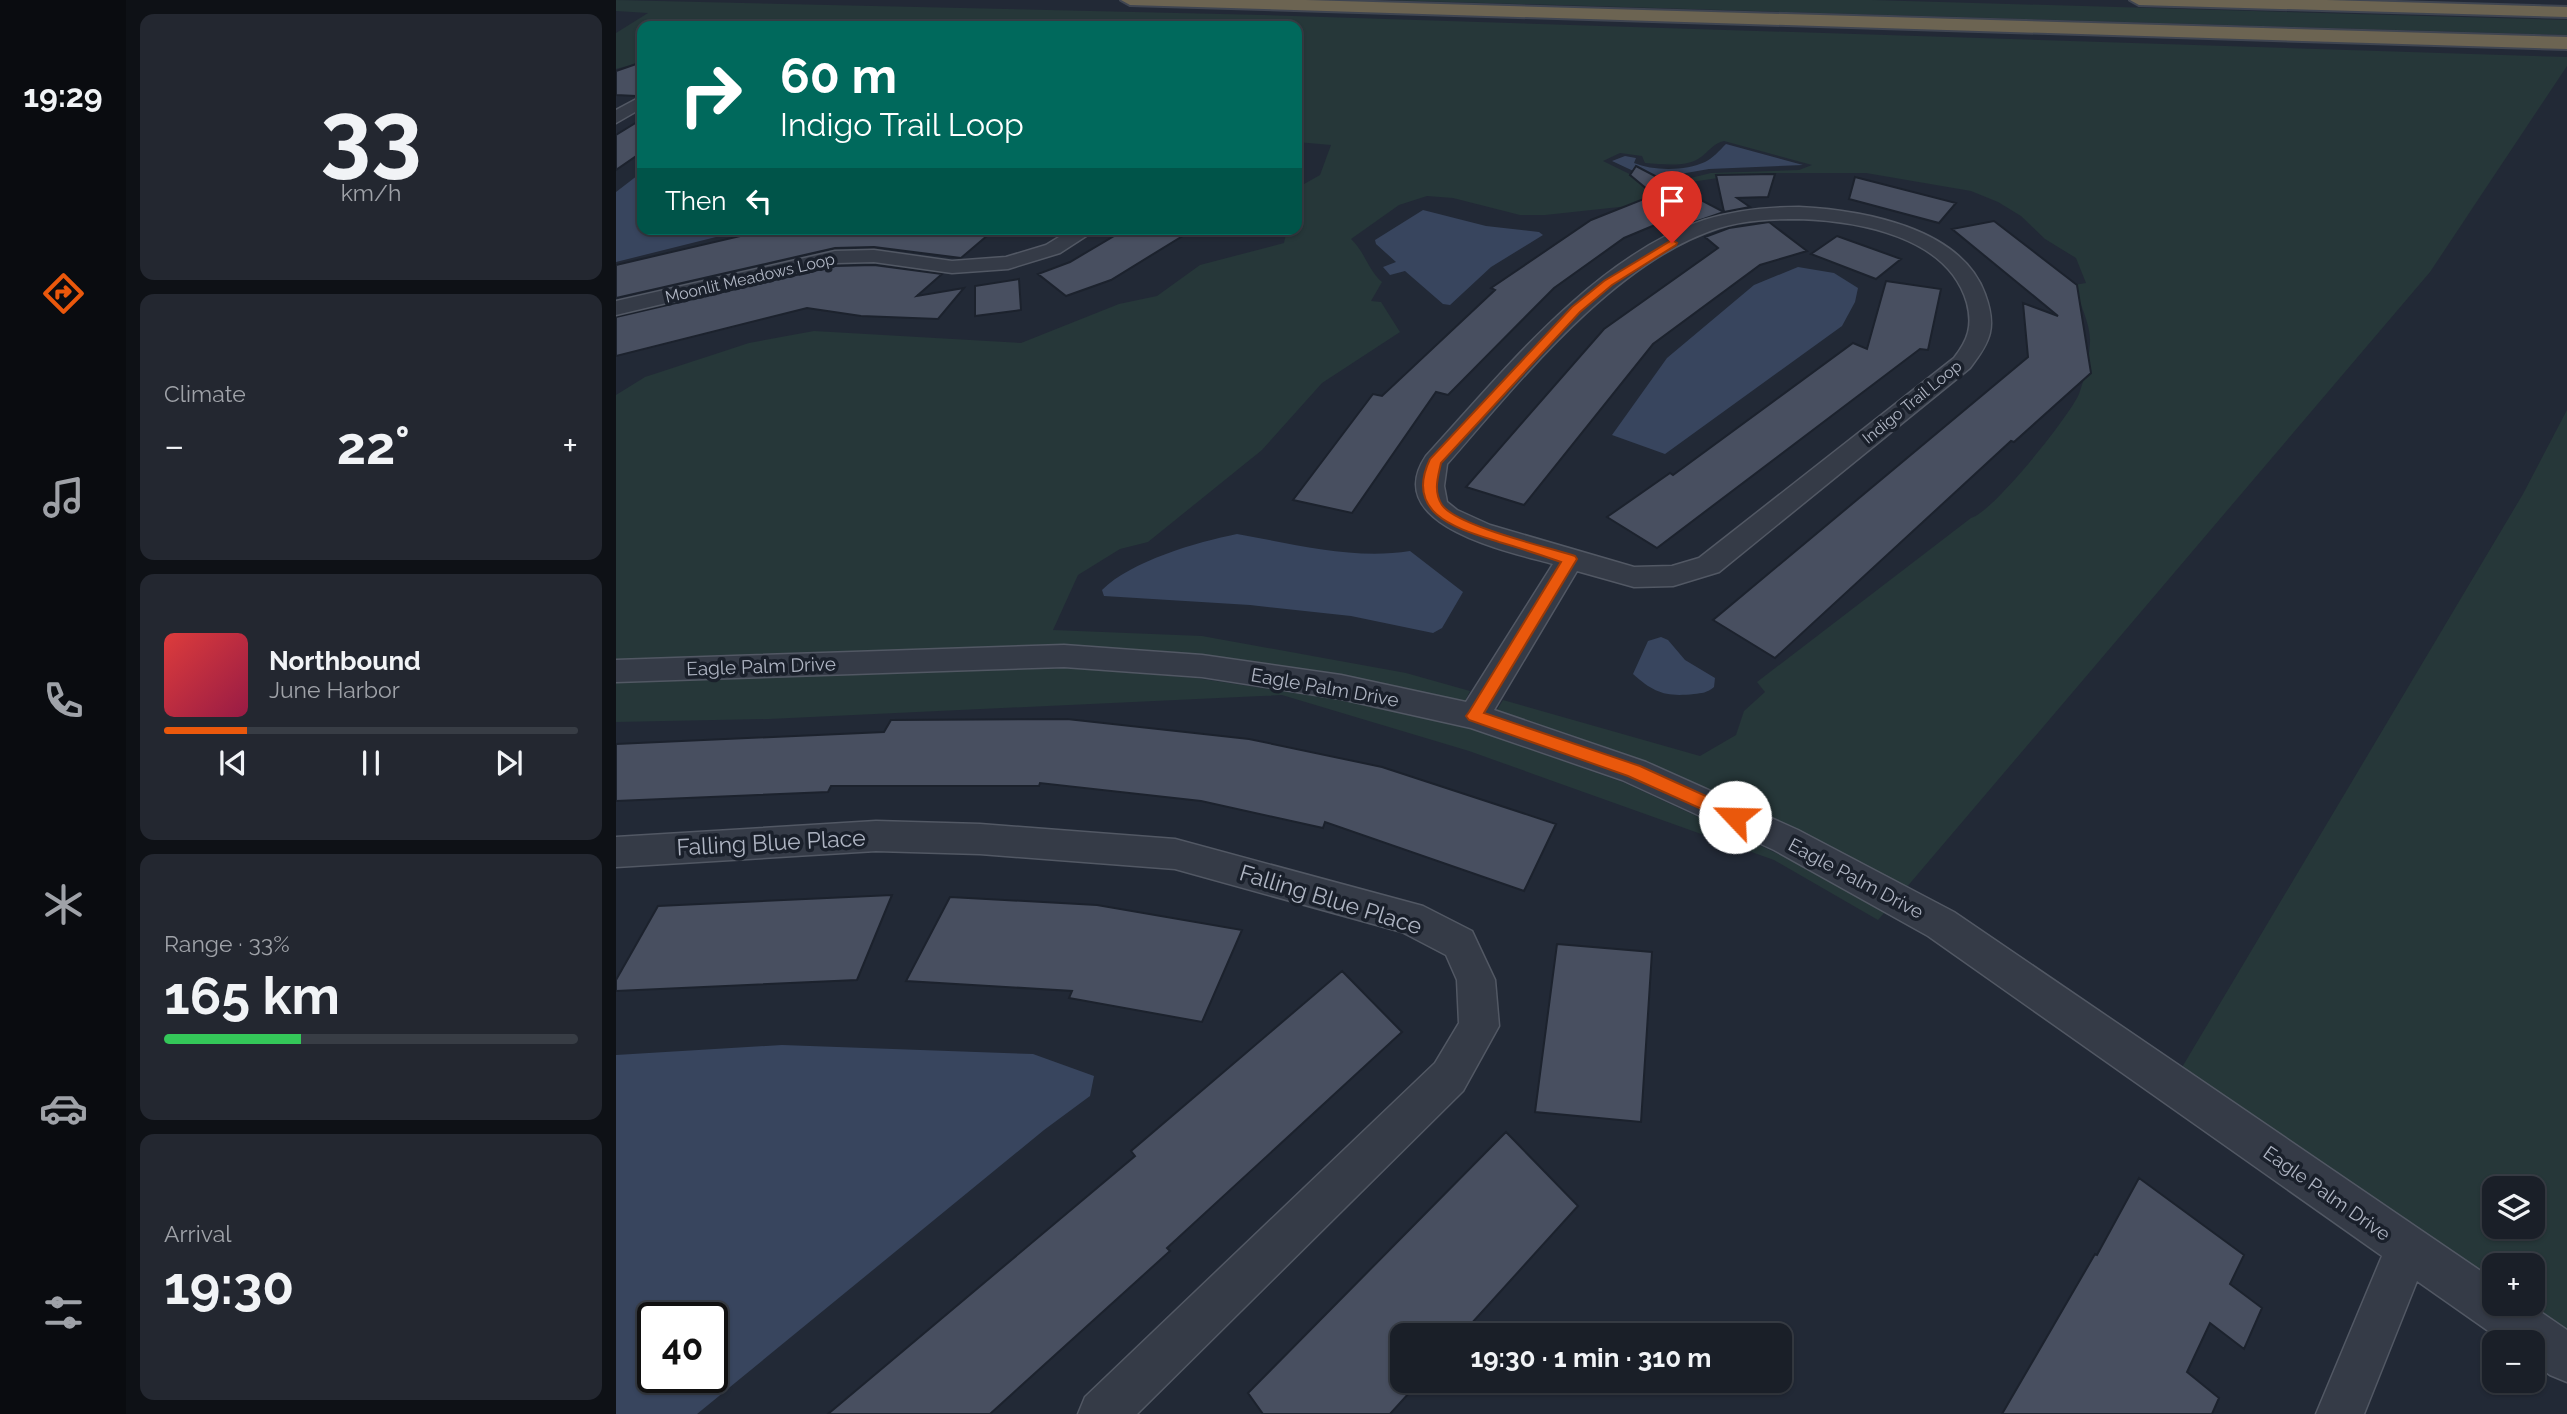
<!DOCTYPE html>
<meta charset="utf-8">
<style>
:root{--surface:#1a1f28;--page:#232730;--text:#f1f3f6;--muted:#9fa2a8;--line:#383d45;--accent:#ea580c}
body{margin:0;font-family:Raleway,sans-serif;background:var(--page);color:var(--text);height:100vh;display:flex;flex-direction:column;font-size:26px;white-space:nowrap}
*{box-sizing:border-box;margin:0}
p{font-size:23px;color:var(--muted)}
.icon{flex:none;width:38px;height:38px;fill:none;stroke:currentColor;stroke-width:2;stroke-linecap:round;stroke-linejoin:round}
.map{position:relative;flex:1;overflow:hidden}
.panel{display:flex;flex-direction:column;gap:14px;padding:14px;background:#0e1116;width:490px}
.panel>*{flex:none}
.guide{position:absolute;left:21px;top:21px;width:665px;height:214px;border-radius:14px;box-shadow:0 2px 5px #0004,0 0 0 2px var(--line);background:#00695c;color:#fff;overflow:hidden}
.tools{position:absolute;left:1866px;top:1176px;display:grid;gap:14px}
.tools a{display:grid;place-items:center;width:63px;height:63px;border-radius:14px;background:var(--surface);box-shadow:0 2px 5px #0004,0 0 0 2px var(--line);font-size:35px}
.speed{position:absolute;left:21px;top:1302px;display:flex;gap:14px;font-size:35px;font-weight:700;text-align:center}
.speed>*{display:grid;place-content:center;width:91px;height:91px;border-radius:50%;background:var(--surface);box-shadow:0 2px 5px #0004,0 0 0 2px var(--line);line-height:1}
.speed .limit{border:4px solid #111;border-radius:10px;background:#fff;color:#111}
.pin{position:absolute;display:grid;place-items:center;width:60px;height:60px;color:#fff;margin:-72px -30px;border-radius:50% 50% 50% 0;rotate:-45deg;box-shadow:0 0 7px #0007}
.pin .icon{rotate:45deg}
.me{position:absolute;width:77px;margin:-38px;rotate:294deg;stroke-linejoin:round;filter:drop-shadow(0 0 5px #0008)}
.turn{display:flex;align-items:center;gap:24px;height:147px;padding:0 28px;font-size:32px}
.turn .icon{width:91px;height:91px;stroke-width:2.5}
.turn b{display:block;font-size:49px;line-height:60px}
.then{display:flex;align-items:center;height:66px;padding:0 28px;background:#0003;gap:14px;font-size:26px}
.big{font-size:52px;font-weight:700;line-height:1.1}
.panel .widget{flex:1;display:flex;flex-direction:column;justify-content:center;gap:10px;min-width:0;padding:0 24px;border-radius:14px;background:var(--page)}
.panel .dial{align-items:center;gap:0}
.dial b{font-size:91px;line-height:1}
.song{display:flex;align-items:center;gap:21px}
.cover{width:84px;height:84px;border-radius:10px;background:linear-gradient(135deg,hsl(0 70% 55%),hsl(340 70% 35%))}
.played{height:7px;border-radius:4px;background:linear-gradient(90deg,var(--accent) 20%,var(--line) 20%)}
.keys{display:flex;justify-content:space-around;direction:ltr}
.heat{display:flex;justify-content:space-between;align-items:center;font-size:38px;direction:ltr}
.charge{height:10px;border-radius:5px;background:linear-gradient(90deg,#34c759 33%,var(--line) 0)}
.trip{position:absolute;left:774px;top:1323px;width:402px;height:70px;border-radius:14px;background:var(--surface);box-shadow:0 2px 5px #0004,0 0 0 2px var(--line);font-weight:700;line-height:70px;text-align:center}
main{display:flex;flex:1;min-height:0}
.tabs{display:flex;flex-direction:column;width:126px;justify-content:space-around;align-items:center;background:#0a0c10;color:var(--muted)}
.tabs .icon{width:49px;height:49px}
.tabs .current{color:var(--accent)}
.tabs b{font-size:32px;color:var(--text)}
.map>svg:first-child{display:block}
.green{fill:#263739;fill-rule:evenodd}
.water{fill:#38455e;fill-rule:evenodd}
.building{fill:#484f60;stroke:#1c222d;stroke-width:2}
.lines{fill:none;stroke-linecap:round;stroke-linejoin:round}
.minor-casing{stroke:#525864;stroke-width:3}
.highway-casing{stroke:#3f4551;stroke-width:4}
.minor{fill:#353b47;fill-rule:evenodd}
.highway{fill:#6c6452;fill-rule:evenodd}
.route{fill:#ea580c;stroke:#983908;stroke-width:2}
.labels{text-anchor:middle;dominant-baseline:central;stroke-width:7;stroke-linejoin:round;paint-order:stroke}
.far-street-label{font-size:16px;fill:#afb5c3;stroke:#1a202b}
.street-label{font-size:19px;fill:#afb5c3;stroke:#1a202b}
.near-street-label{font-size:23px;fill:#afb5c3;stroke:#1a202b}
</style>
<main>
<nav class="tabs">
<b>19:29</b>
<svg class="icon current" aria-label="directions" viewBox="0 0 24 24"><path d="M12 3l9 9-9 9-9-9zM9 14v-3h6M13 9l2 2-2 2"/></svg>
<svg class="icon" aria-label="music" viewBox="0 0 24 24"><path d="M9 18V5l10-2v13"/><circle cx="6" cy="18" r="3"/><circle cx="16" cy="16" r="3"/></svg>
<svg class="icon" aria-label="phone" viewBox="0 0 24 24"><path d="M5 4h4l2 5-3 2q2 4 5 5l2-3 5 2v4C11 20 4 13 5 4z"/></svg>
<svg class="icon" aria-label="climate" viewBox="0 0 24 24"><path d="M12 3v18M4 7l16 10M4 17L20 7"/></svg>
<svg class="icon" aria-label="car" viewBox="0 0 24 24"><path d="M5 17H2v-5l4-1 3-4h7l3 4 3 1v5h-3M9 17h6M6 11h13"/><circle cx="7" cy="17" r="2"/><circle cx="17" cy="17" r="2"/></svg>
<svg class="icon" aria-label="filters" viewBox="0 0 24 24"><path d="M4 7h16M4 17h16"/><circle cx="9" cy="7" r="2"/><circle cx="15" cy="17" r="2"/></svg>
</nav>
<section class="panel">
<div class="widget dial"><b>33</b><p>km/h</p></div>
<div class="widget"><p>Climate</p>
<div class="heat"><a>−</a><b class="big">22°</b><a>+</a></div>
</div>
<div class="widget">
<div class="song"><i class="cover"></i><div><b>Northbound</b><p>June Harbor</p></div></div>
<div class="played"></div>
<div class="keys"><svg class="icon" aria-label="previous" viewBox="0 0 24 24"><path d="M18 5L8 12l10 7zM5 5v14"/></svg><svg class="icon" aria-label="pause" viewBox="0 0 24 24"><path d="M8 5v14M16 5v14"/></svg><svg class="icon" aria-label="next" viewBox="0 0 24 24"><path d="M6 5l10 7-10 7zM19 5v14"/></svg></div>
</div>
<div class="widget"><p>Range · 33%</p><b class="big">165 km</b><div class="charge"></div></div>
<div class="widget"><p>Arrival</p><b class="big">19:30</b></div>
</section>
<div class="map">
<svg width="1951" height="1414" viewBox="0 0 1951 1414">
<rect width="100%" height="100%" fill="#222936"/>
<!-- green -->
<path class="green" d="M0,0L648,15L1951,57V66L1814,272L1290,888L1178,828L1027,760L881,710L887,700L1084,756L1120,735L1128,711L1149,692L1141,682L1355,518C1376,513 1453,417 1463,394C1469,378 1473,359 1474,342C1475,325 1463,302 1458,285L1470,283L1460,258L1429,239L1405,216L1382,202L1355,191L1250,173H1152L1102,178L1055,185L1022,205L929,215H904L837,198L811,196L783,205L735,239C749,252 752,270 766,282L755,301L765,302L784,332L706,383L646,450L532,542L504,549L462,575L437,630L586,636L790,673L854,691L849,701L731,676L592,655L454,645L0,660V395L29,377L133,343L198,331L405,343L503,304L541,296L584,265L668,243L671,229H681V188L704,175L715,145L681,142V26H26V62L0,69V33L32,13L0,11ZM1108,141L1196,165L1183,170L1095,173L1050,184H1034L987,161L1004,153L1026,156L1029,163C1047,164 1071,168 1085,157C1093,151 1098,143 1108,141Z
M769,0H1256L1951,20V35Z
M1951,410V1333L1905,1304H1916V1265H1878V1285L1565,1069L1907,494ZM1878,1188H1916V1227H1878Z
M443,667L580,678L719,699L851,727L1009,783L1160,853L1269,912L1262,920L1158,860L853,751L666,695L153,719L0,722V682Z"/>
<!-- water -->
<path class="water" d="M1110,144L1187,165L1093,169L1070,173L1041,182L996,161L1009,156L1020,158L1018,163C1037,171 1070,171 1089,162C1096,159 1104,150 1110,144Z
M26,172V229H132L0,262V192Z
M807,210L870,226L923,232L927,235L875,267L834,305L827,304L789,271L774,275L767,267L780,262L760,244L759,240Z
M1182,267L1218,273L1242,288L1239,302L1226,326L1049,454L996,435L1051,358L1138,285Z
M621,534C678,544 737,560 794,551L847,592L826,628L817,633L735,616L634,605L488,596L486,590C515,561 581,542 621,534Z
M1045,637L1052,640L1069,660L1099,678L1098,687C1091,693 1086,693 1078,694C1050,697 1038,693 1017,674L1032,641Z
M166,1045L417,1054L478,1076L474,1096L428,1130L81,1414H0V1055ZM37,1318H96V1377H37Z"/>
<!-- building -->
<path class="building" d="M26,62V93L20,96L0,95V71Z
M26,119V152L0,170V135Z
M1020,166L1108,212L1073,224L1063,215L1008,238L938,288L832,395L820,392L736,513L677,500L757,394L766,396L879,290L875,288L975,220L1038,195L1014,175Z
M1159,174L1152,197L1121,198L1134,207L1108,212L1100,175Z
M1239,177L1340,203L1323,223L1233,199Z
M1378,221L1461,285L1475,373L1398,442L1395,441L1159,658L1097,620L1412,357L1407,303L1442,316L1336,229Z
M1153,222L1191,251L1144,265L1037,344L908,505L850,487L988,329L1102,248L1089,237L1113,228Z
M154,229H379L345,258L258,247L219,248L0,298V265Z
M510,229H578L495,280L450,296L422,274L454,262Z
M1221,236L1285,259L1260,279L1195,254Z
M258,265L326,274L301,296L348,288L322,319L245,316L191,308L0,356V317L219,266Z
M403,279L405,310L359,316V286Z
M1270,281L1325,289L1312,350L1304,349L1041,548L991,517L1054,473L1057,475L1237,343L1251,349Z
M451,719L633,739L766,767L940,824L908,891L709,822L707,828L585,801L424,783L423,786H215L212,792L0,801V744L268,732L275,720Z
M276,895L241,980L0,991V980L42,906Z
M334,897L481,905L626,930L586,1022L453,998L456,991L290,981Z
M941,944L1036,952L1025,1122L919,1112Z
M726,971L786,1032L551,1248L554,1251L374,1414H212L519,1156L515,1151Z
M890,1132L962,1206L845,1335H786V1381H804L774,1414H647L632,1393Z
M1523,1178L1628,1255L1614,1284L1646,1308L1628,1349L1594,1323L1571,1372L1603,1398L1596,1414H1386L1479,1254L1481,1255Z"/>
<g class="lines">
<defs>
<path id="minor" d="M26,96V108L0,123V110Z
M1183,207C1245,210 1345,227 1369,294C1381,327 1375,341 1354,368L1103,572L1057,586L1018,587L961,571L878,710L1030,762L1182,830L1338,912L1878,1280V1304H1913L1951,1330V1382L1934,1375L1916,1362V1342H1888L1801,1281L1748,1414H1700L1766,1256L1312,936L1158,850L1006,780L855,728L725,699L586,677L448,667L0,682V660L448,645L586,655L725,675L850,702L937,564C895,552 763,526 810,456C885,374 979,256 1088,220C1119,210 1151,207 1183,207ZM1183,219C1242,221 1332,236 1351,303C1357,326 1352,340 1338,358L1083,558L1056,566L1018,567L874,525L841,510L831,502L828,486L831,464C903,382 997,262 1103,228C1129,220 1156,219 1183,219Z
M456,229H481L444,253L392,269L336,273L258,262L219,263L0,315V301L219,251L258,250L336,261L390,257L430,245Z
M260,821L364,824L559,839L807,906L856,931L879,980L883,1026L847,1091L521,1414H462L469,1397L819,1063L843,1023L841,980L830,955L786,932L559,869L364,854L260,851L0,867V837Z"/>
<path id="highway" d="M505,0H690L1951,37V49L514,5Z
M1514,0H1711L1951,7V17L1523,5Z"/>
</defs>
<!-- minor casing -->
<use href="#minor" class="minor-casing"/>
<!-- highway casing -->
<use href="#highway" class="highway-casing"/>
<!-- minor -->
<use href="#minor" class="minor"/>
<!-- highway -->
<use href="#highway" class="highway"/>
</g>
<!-- route -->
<path class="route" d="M1056,240L1061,243L1060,245L996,285L964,312L825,463C822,477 817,491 826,505C841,526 931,547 959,556L961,559L868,713L1024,766L1125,812L1128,817L1125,822L1119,824L1012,776L853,720L850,716L853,712L945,562C925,555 904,548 883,542C843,529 787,515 814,459L956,307L988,281Z"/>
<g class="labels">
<!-- far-street labels -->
<g class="far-street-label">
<text transform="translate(134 278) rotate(-13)">Moonlit Meadows Loop</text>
<text transform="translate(1296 402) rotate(-39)">Indigo Trail Loop</text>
</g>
<!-- street labels -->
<g class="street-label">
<text transform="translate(145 666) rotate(-2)">Eagle Palm Drive</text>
<text transform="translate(709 687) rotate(10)">Eagle Palm Drive</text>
<text transform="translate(1240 878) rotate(28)">Eagle Palm Drive</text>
<text transform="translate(1711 1193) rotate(35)">Eagle Palm Drive</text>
</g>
<!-- near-street labels -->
<g class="near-street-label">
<text transform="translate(155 842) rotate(-3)">Falling Blue Place</text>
<text transform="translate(715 899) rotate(17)">Falling Blue Place</text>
</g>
</g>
</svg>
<div class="tools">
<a><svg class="icon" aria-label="layers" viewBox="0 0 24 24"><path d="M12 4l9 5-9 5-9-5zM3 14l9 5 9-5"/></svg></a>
<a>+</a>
<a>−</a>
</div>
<div class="speed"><div class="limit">40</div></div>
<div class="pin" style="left:1056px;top:243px;background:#d93025"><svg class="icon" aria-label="arrive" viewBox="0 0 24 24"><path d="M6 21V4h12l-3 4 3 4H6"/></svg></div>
<svg class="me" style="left:1119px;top:817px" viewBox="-20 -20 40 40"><circle r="19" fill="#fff"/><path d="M0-13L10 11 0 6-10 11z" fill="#ea580c"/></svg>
<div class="trip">19:30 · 1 min · 310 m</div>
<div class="guide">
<div class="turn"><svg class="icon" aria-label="right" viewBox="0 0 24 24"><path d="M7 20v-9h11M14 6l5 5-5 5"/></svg><div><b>60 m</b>Indigo Trail Loop</div></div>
<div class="then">Then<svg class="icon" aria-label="left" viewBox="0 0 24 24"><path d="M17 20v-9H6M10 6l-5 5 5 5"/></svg></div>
</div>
</div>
</main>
